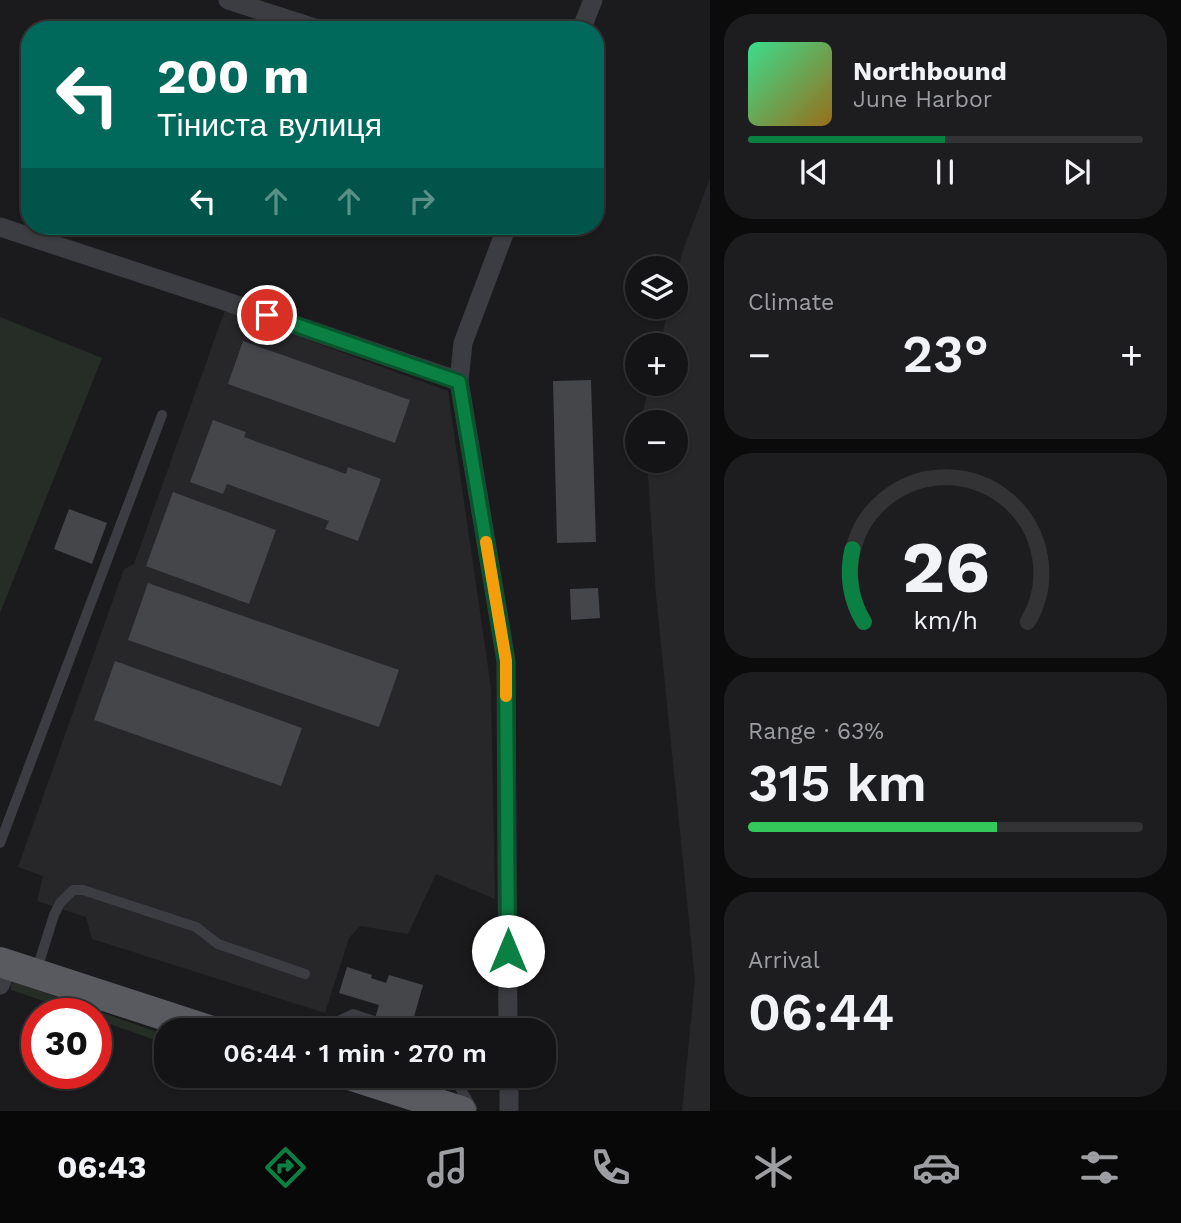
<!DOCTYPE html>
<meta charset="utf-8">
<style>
:root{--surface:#141416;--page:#1d1d1f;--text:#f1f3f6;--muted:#9d9ea1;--line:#333335;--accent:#0b8043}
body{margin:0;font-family:"Work Sans",sans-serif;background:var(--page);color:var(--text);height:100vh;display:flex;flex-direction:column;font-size:26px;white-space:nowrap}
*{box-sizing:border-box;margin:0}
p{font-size:23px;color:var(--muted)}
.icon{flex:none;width:38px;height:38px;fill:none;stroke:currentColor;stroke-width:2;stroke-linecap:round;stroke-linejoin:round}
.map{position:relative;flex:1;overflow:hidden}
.details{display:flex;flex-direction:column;gap:14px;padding:14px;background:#0b0b0c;width:471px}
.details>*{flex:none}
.banner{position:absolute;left:21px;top:21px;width:583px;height:214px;border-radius:28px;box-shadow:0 2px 5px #0004,0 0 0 2px var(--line);background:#00695c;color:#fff;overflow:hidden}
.tools{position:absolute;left:625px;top:256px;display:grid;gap:14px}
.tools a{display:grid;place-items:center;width:63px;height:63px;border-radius:50%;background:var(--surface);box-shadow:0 2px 5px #0004,0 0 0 2px var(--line);font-size:35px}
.speed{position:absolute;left:21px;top:998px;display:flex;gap:14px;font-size:35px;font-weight:700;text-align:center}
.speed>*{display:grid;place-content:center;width:91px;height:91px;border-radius:50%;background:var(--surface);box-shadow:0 2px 5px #0004,0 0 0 2px var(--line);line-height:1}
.speed .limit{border:10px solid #d22;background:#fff;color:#111}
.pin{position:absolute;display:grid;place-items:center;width:60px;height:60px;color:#fff;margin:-30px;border:4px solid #fff;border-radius:50%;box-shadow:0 2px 7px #0007}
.me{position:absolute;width:77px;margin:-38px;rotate:0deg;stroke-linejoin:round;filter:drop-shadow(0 0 5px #0008)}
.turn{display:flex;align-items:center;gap:24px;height:147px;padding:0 21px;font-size:32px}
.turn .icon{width:91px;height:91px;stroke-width:2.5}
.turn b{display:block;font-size:49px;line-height:60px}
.lanes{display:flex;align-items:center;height:66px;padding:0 21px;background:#0003;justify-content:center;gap:35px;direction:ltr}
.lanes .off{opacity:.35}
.big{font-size:52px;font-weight:600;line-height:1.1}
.details .widget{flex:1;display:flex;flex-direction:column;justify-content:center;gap:10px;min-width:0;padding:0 24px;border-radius:28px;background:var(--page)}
.details .dial{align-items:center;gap:0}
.dial svg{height:182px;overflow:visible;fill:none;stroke:var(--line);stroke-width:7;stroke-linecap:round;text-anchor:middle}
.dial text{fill:var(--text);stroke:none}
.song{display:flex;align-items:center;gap:21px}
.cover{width:84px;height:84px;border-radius:10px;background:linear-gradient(135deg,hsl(150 70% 55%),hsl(40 70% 35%))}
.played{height:7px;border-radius:4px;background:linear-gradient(90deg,var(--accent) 50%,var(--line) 50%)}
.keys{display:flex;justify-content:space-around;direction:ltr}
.heat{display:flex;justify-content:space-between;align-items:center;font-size:38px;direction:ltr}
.charge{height:10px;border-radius:5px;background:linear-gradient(90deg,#34c759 63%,var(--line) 0)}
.trip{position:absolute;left:154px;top:1018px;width:402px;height:70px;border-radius:28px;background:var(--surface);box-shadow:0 2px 5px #0004,0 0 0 2px var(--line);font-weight:600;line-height:70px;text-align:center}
.menu{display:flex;height:112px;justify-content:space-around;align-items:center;background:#080809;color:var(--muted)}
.menu .icon{width:49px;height:49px}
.menu .active{color:var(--accent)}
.menu b{font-size:32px;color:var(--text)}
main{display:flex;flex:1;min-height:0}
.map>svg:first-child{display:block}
.built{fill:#27272a}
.green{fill:#252d26}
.building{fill:#45464a}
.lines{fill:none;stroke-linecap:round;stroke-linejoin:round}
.service{stroke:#3c3d42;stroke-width:10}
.minor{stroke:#3c3d42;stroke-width:19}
.primary{stroke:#585a60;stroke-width:30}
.route-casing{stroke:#07532c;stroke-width:18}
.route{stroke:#0b8043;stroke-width:12}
.slow{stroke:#f59e0b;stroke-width:12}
</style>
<main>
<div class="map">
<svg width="711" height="1111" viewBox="0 0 711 1111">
<rect width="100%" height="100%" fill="#1b1b1d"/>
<!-- built -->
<path class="built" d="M710,178L711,1111H682L695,980L656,595L647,460H676V422H644L643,411L650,383H676V345H660L669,306H676V280L682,253Z
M225,310L448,391L491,688L495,899L436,874L408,934L360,926L349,938L325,1013L92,939L86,917L37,901L43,876L18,867L124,569L134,564Z"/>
<!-- green -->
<path class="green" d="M0,317L102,358L0,613Z
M14,982L166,1035V1044L96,1019V1013H79L11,990V985Z"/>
<!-- building -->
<path class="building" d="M243,341L410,400L395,443L228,384Z
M591,380L596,542L557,543L553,381Z
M213,420L246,432L244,437L346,474L348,467L381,479L358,541L325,529L329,521L227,484L223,494L190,482Z
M173,492L276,530L249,604L146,566Z
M69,509L107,523L92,564L54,549Z
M148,583L399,670L379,727L128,640Z
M598,588L600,618L571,620L570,589Z
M115,661L302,728L281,786L94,720Z
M347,967L372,975L371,978L386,983L389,975L423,985L410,1031H371L379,1005L339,993Z"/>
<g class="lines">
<!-- service -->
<path class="service" d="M0,843L162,415
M37,969L54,915L60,903L73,890H83L196,927L218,944L305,974
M318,1031L353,1014L374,1021
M453,1076L472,1108"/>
<!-- minor -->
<path class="minor" d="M228,0L321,30
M581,30L593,0
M507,226L463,343L459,381L506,661L508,1031
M0,227L219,299L459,381
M0,985L9,965
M509,1076V1111"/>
<!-- primary -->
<path class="primary" d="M0,962L212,1031
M352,1076L461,1111"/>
</g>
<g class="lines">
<defs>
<path id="route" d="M267,315L459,382L506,661L508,951"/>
</defs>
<!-- route casing -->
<use href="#route" class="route-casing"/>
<!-- route -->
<use href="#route" class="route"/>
<!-- slow -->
<path class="slow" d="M486,542L506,661V696"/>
</g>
</svg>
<div class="tools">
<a><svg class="icon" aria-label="layers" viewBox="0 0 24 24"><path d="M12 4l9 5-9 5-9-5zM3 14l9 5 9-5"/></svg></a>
<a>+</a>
<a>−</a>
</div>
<div class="speed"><div class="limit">30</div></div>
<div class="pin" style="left:267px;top:315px;background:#d93025"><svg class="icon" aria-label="arrive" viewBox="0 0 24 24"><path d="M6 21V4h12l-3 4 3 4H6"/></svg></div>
<svg class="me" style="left:508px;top:951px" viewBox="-20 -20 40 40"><circle r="19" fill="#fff"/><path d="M0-13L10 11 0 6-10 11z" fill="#0b8043"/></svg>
<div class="trip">06:44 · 1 min · 270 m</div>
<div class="banner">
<div class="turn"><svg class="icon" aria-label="left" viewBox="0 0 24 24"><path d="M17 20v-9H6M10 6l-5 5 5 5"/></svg><div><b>200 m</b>Тіниста вулиця</div></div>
<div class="lanes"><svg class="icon" aria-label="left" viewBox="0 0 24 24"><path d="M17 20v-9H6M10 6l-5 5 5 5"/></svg><svg class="icon off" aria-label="ahead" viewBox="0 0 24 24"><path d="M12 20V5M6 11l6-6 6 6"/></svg><svg class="icon off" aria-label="ahead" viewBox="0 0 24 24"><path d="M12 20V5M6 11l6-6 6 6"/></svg><svg class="icon off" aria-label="right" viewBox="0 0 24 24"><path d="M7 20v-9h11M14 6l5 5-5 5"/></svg></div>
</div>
</div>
<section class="details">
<div class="widget">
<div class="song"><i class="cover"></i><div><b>Northbound</b><p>June Harbor</p></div></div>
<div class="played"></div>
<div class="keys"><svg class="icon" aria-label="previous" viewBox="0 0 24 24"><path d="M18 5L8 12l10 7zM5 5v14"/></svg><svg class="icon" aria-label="pause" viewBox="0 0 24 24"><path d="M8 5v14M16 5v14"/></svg><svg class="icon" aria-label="next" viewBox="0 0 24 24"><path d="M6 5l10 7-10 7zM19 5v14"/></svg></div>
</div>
<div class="widget"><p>Climate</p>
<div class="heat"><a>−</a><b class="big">23°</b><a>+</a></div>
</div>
<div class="widget dial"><svg viewBox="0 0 100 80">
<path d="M14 69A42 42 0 1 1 86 69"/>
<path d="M14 69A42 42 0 0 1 9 37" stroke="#0b8043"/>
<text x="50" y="56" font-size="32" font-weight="700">26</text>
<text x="50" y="72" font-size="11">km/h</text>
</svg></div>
<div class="widget"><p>Range · 63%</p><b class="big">315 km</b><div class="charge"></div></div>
<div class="widget"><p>Arrival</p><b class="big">06:44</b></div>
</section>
</main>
<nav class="menu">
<b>06:43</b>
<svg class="icon active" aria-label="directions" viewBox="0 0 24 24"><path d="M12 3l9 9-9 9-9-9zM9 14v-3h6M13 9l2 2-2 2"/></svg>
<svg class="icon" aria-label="music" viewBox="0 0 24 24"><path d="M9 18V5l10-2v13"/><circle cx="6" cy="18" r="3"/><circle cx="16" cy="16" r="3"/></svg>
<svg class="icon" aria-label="phone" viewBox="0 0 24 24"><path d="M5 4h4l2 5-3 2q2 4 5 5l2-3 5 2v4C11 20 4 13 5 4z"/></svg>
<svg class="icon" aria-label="climate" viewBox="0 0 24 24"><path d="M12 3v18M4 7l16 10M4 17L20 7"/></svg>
<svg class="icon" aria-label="car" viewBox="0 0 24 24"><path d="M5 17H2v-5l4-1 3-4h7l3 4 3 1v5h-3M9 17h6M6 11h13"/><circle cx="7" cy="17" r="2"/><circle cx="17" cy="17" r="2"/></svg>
<svg class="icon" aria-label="filters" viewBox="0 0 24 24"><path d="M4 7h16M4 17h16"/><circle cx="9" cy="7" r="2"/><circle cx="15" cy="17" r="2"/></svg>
</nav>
